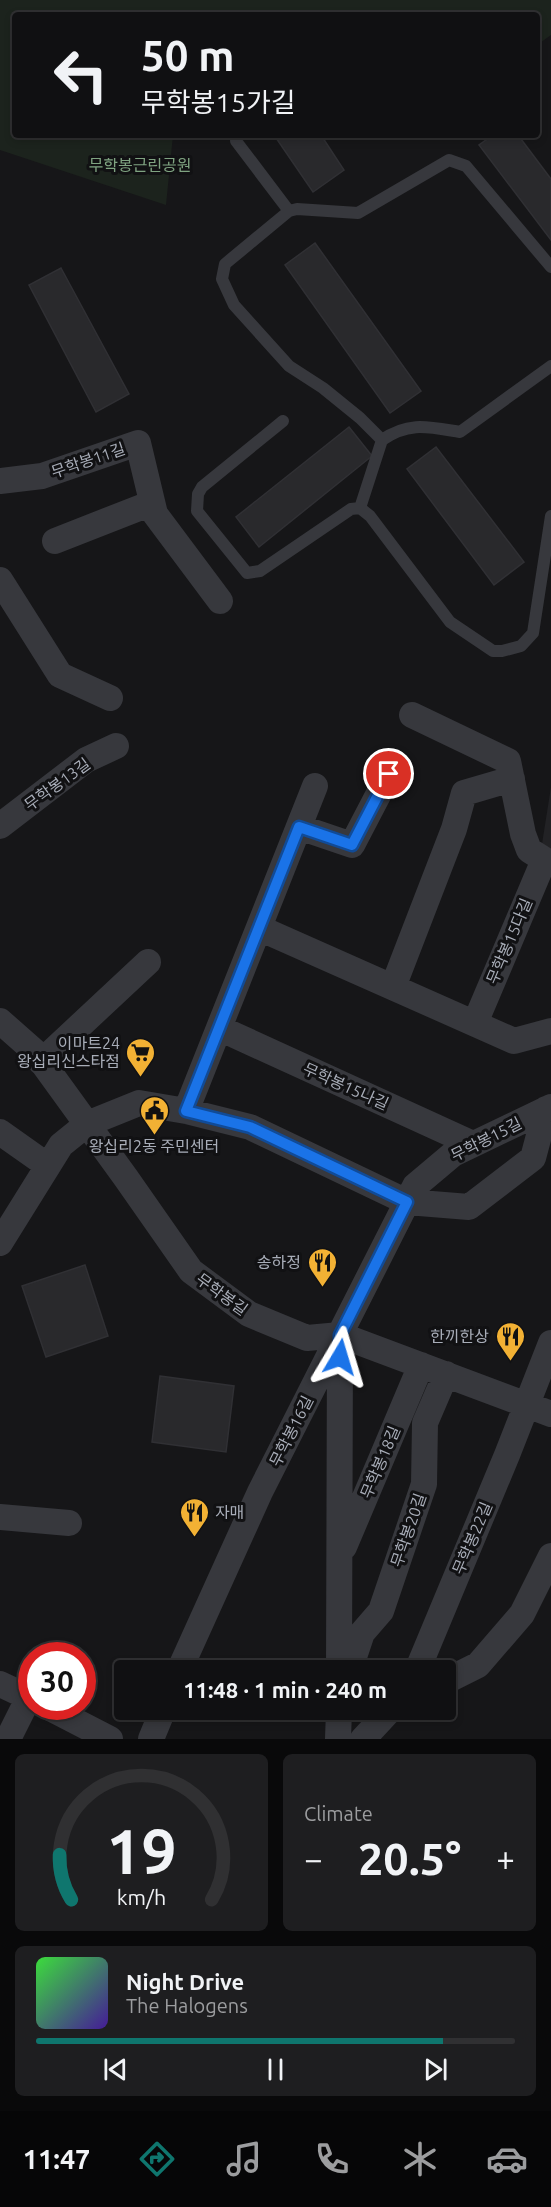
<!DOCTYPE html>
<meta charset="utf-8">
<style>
:root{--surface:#101012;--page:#1e1e20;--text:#f1f3f6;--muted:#9c9d9f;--line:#303032;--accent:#0f766e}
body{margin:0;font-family:Ubuntu,"Noto Sans KR",sans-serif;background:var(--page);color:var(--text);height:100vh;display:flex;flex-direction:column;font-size:22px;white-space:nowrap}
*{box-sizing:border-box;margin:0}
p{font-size:20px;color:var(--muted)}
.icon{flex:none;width:33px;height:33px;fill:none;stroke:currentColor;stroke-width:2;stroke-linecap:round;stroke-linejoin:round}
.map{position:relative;height:1739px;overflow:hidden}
.drawer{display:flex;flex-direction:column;gap:15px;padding:15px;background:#09090a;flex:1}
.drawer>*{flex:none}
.hud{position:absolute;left:12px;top:12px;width:528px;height:126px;border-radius:6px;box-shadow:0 3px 9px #0003,0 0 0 2px var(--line);background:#101012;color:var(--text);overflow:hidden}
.speed{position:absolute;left:18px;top:1642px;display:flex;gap:12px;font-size:30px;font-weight:700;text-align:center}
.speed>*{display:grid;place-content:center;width:78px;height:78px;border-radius:50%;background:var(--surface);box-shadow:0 3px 9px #0003,0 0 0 2px var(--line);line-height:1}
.speed .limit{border:9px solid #d22;background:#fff;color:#111}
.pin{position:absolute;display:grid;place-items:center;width:51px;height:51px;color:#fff;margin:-26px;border:3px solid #fff;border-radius:50%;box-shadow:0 2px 6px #0007}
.me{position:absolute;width:66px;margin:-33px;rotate:7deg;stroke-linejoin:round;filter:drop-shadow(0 0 4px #0008)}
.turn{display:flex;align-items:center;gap:21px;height:126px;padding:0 30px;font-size:27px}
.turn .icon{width:78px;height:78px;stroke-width:2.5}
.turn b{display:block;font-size:42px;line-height:51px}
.big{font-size:45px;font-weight:600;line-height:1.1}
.drawer .tile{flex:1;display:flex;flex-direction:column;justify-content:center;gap:9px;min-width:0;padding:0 21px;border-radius:9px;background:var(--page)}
.drawer .dial{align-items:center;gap:0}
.dial svg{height:156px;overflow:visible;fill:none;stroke:var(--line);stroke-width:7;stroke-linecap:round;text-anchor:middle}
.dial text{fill:var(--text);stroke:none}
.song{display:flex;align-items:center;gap:18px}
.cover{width:72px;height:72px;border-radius:9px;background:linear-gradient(135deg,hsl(120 70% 55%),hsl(260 70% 35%))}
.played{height:6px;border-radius:3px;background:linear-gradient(90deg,var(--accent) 85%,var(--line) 85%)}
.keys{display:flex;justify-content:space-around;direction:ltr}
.heat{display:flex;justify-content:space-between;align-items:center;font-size:33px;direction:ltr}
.drawer .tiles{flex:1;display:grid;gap:15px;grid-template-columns:1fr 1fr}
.tile:last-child{grid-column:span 2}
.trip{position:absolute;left:114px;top:1660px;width:342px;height:60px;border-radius:6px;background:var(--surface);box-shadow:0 3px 9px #0003,0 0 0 2px var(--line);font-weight:600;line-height:60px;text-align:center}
.tabs{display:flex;height:96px;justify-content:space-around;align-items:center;background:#060607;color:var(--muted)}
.tabs .icon{width:42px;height:42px}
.tabs .current{color:var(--accent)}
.tabs b{font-size:27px;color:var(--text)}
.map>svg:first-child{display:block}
.built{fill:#222225}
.green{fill:#1c231d}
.building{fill:#29292c;stroke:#303034;stroke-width:1.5}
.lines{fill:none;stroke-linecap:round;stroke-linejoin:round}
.service{stroke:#37383d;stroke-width:12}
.minor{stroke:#37383d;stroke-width:26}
.route-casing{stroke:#114b97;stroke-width:15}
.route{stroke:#1a73e8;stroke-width:10}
.labels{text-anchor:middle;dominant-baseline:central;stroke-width:6;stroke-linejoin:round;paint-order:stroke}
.park-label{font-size:16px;fill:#7fa381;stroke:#111113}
.street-label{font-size:16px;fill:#a8adb8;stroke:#111113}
.poi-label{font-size:16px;fill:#a8adb8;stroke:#111113;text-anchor:end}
</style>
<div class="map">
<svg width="551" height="1739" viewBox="0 0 551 1739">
<rect width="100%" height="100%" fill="#161618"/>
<!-- built -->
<path class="built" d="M551,787V850L542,844Z"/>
<!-- green -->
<path class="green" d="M0,0H551V35L537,45V15H15V135H173L166,205L0,150Z"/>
<!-- building -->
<path class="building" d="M274,135H321L344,170L313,192Z
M493,135H518L551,179V240L479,145Z
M315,243L421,391L390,413L285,265Z
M61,268L129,394L96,412L29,285Z
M349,427L372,456L259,547L236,517Z
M436,447L524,562L494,585L407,469Z
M85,1265L108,1336L46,1357L22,1286Z
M160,1376L234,1386L226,1452L152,1442Z"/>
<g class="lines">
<!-- service -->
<path class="service" d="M236,141L289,211
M551,267L466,166L449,160L358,213L297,209L289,211L225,264L222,279L234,305L289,366L323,388L360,418L382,440C409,421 429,427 460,432L551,366
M283,421L202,487L198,494L197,511L247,573L260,571L351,509L360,508L370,516L450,622L493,651H502L521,646L533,633L551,516
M360,508L382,440"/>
<!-- minor -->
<path class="minor" d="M0,481L42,476L138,443L155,514L220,601
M55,541L152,503
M0,580L60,675L110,698
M412,715L508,761L523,834L529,850L551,864
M0,826L86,760L116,746
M299,827L352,845L389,774
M259,928L514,1041L551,1031
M393,987L454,829L464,793L512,779
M0,1021L34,1051L126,1178L191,1271L249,1314L307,1338L340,1335L551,1414
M475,1023L544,860
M219,1028L473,1144
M41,1062L148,962
M186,1111L315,786
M0,1132L48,1166
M0,1243L61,1145L87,1124L139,1103L186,1111L250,1127L407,1202L469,1207L533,1158L546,1109
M0,1517L69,1523
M344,1547L421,1365
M179,1671L260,1492L415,1186L453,1154L551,1107
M339,1671L340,1341
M339,1671L353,1660L362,1633L381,1611L424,1484L425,1423L446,1374
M417,1671L507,1455L551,1343
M446,1681L478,1665L522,1614L551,1556
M0,1684L32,1699
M48,1707L110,1739
M8,1739L29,1697
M151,1739L163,1710
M338,1739L339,1710
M363,1739L390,1710"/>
</g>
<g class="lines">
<defs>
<path id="route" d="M340,1357V1335L407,1202L250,1127L186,1111L299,827L352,845L389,774"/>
</defs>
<!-- route casing -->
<use href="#route" class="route-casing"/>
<!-- route -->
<use href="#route" class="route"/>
</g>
<!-- icons -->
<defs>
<symbol id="supermarket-pin" viewBox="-11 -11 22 30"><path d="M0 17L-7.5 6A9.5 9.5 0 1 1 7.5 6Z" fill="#f2b134" stroke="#111113"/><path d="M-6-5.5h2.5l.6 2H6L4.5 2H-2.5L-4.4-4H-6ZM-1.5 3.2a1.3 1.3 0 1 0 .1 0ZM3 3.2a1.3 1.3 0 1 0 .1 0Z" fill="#111"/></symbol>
<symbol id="civic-pin" viewBox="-11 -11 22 30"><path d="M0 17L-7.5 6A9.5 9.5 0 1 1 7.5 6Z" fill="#f2b134" stroke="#111113"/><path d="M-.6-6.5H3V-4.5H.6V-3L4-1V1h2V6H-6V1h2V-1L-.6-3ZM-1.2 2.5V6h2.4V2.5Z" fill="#111"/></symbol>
<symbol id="restaurant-pin" viewBox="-11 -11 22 30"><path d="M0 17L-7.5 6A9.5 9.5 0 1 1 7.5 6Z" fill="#f2b134" stroke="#111113"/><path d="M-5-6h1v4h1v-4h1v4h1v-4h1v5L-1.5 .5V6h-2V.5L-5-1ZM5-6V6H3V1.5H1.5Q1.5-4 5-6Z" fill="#111"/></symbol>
</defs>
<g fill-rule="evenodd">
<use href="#supermarket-pin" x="124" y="1036" width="33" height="45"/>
<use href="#civic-pin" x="138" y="1094" width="33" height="45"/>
<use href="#restaurant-pin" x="306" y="1246" width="33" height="45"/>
<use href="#restaurant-pin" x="494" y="1320" width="33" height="45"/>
<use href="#restaurant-pin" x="178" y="1496" width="33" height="45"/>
</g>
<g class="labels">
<!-- park labels -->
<g class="park-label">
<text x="140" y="165">무학봉근린공원</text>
</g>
<!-- street labels -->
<g class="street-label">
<text transform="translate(88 460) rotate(-19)">무학봉11길</text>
<text transform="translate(57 784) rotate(-36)">무학봉13길</text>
<text transform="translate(509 941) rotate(-67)">무학봉15다길</text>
<text transform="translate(346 1086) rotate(24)">무학봉15나길</text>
<text transform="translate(486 1139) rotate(-27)">무학봉15길</text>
<text transform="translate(222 1294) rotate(36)">무학봉길</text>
<text transform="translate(291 1431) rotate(-63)">무학봉16길</text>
<text transform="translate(380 1462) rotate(-67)">무학봉18길</text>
<text transform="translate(408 1530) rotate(-71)">무학봉20길</text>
<text transform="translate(472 1538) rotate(-67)">무학봉22길</text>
</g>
<!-- poi labels -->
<g class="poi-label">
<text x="120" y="1043">이마트24<tspan x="120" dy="18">왕십리신스타점</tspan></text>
<text x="154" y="1146" text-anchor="middle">왕십리2동 주민센터</text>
<text x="301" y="1262">송하정</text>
<text x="489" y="1336">한끼한상</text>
<text x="215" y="1512" text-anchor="start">자매</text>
</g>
</g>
</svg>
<div class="speed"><div class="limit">30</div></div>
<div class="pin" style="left:389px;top:774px;background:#d93025"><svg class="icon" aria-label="arrive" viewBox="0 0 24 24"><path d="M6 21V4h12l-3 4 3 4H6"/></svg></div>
<svg class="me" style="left:340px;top:1357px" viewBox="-20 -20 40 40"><path d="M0-17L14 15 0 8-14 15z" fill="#1a73e8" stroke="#fff" stroke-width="4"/></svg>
<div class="trip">11:48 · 1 min · 240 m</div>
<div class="hud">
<div class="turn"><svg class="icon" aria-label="left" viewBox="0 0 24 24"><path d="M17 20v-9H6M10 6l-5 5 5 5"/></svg><div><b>50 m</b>무학봉15가길</div></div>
</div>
</div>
<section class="drawer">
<div class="tiles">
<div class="tile dial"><svg viewBox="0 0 100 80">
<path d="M14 69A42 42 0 1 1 86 69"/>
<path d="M14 69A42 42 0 0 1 8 46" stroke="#0f766e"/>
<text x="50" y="56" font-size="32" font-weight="700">19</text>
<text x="50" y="72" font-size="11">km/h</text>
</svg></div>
<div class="tile"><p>Climate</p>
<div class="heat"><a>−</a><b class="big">20.5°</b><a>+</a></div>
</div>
<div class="tile">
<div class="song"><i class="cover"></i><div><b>Night Drive</b><p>The Halogens</p></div></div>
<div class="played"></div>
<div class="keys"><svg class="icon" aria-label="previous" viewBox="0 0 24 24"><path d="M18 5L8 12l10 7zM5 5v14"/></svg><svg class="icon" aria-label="pause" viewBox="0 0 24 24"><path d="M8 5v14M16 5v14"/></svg><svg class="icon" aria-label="next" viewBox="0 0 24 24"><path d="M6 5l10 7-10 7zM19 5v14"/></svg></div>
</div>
</div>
</section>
<nav class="tabs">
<b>11:47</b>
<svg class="icon current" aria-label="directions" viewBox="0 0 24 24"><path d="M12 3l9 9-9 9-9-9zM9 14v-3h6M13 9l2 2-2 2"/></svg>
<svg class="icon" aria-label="music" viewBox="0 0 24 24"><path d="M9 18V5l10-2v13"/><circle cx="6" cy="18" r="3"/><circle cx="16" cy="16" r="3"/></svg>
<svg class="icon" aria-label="phone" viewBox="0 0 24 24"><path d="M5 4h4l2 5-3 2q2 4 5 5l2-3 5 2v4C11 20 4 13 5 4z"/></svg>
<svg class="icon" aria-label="climate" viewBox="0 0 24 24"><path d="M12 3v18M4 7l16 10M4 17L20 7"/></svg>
<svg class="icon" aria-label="car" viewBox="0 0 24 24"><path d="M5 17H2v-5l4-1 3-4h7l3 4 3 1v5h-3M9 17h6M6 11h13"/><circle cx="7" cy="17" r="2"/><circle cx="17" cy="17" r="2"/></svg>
</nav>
